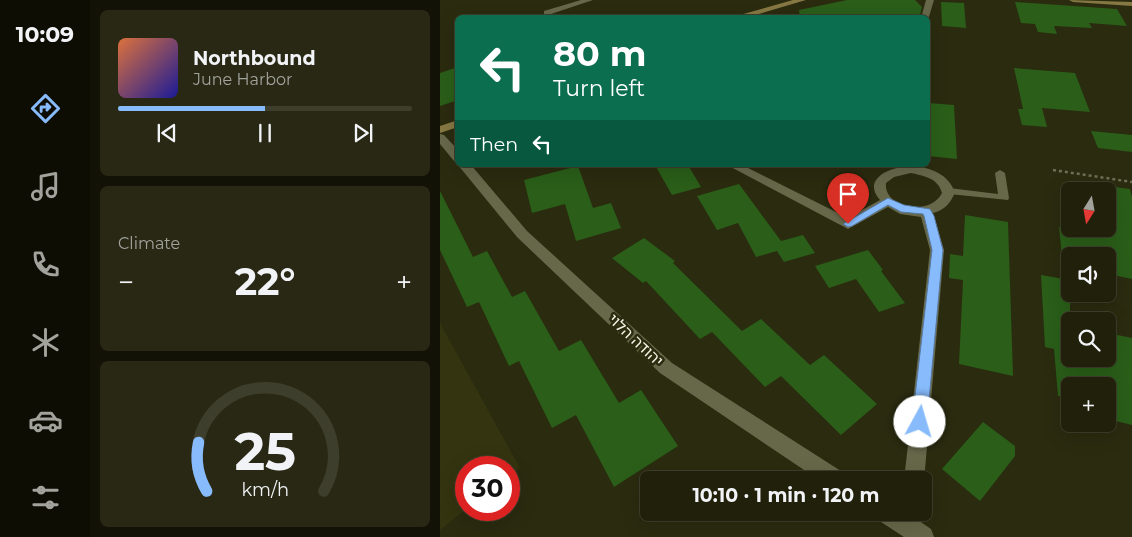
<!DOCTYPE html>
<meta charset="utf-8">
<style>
:root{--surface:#20200b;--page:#282814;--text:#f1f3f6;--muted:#a2a39d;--line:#3d3e2c;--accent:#87bbfb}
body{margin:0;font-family:Montserrat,Heebo,sans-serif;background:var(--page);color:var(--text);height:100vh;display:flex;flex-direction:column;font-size:19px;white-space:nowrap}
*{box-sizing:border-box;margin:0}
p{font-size:16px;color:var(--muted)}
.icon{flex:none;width:28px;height:28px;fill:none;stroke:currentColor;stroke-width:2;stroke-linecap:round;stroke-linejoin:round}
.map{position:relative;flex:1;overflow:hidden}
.panel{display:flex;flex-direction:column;gap:10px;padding:10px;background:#121206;width:350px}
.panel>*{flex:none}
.banner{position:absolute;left:15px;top:15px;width:475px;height:152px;border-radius:8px;box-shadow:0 5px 20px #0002,0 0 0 1px var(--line);background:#0b6e4f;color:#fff;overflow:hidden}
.needle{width:32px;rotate:191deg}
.fabs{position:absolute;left:621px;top:182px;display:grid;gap:10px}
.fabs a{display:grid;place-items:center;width:55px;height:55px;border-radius:8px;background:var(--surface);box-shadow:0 5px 20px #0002,0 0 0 1px var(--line);font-size:25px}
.speed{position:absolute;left:15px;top:456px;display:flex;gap:10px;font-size:25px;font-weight:700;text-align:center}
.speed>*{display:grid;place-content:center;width:65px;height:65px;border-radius:50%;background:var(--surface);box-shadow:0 5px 20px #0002,0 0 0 1px var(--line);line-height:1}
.speed .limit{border:8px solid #d22;background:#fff;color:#111}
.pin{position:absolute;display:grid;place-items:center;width:42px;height:42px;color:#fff;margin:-51px -21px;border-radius:50% 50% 50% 0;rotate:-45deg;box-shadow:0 0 5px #0007}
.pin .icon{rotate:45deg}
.me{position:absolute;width:55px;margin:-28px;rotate:6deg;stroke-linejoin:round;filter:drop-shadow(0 0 4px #0008)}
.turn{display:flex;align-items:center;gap:18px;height:105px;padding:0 15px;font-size:22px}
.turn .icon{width:65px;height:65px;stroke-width:2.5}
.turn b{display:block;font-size:35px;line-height:42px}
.then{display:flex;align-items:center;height:48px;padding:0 15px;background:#0003;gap:10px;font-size:19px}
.big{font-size:38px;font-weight:700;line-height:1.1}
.panel .tile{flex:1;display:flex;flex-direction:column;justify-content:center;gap:8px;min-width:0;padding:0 18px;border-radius:8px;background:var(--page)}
.panel .dial{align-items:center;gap:0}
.dial svg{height:130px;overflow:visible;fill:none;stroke:var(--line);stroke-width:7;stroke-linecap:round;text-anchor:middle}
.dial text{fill:var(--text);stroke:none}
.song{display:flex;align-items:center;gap:15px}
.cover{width:60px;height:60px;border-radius:8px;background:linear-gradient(135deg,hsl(20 70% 55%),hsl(240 70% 35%))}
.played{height:5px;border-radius:2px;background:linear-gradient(90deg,var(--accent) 50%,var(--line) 50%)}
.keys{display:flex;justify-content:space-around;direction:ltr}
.heat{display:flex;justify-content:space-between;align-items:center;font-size:28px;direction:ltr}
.trip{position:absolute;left:200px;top:471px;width:292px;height:50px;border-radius:8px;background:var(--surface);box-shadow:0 5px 20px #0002,0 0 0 1px var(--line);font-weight:700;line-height:50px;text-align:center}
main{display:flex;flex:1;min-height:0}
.tabs{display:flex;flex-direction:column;width:90px;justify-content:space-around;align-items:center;background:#0d0d04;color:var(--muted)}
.tabs .icon{width:35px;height:35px}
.tabs .selected{color:var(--accent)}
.tabs b{font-size:22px;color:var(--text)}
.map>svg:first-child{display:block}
.built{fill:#343410}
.building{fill:#2a5e19}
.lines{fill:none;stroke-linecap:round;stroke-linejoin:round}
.path{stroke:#6e6f57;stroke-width:2.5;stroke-dasharray:3 3;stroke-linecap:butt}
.lane{fill:#67684a;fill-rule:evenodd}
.street{fill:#67684a;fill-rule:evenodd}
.secondary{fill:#867843;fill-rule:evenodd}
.route{fill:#87bbfb;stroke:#587aa3}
.labels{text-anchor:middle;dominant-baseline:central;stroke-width:5;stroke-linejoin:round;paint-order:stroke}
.street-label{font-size:16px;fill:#f1f3e2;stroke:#2a2b0f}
</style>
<main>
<nav class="tabs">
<b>10:09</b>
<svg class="icon selected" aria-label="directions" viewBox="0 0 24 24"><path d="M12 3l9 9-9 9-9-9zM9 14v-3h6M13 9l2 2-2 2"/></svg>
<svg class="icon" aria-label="music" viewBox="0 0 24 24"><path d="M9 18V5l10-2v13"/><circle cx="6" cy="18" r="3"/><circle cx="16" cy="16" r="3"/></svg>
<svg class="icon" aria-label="phone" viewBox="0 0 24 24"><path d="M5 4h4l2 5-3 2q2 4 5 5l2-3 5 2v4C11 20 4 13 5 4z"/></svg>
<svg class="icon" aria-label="climate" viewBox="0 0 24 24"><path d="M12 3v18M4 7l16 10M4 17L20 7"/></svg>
<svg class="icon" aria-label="car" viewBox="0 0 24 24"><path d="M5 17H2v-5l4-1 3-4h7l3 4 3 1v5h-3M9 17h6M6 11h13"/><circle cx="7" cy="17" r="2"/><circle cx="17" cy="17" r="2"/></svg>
<svg class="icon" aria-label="filters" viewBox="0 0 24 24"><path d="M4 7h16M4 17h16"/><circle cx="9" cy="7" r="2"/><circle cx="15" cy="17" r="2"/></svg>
</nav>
<section class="panel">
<div class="tile">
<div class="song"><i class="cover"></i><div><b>Northbound</b><p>June Harbor</p></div></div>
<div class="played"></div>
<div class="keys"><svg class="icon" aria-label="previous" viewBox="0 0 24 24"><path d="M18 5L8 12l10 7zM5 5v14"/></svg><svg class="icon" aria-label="pause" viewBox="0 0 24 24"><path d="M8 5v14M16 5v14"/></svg><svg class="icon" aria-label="next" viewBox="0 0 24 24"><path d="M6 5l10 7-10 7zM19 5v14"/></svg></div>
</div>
<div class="tile"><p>Climate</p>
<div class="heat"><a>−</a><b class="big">22°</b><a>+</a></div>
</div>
<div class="tile dial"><svg viewBox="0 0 100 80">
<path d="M14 69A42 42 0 1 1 86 69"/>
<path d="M14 69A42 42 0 0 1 9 39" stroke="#87bbfb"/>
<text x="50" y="56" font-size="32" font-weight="700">25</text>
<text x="50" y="72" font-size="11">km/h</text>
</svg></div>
</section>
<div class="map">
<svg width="692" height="537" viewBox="0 0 692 537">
<rect width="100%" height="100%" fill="#2a2b0f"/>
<!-- built -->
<path class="built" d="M0,323L80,468L69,476V468H26V509L0,530Z"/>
<!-- building -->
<path class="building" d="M407,0H475L482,7L479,18H360L359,10Z
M501,2L524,3L526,28L502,26Z
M575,2L677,9L687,26L649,23L652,28L614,26L617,34L598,32L595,24L581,23Z
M18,67V100L0,106V73Z
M574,68L635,73L650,112L602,108L607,127L582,125L578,109H583Z
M488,103L514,105L517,159L488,156Z
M651,131L692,135V152L658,148Z
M215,165H248L261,187L232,195Z
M138,166L153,208L171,203L181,228L136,241L125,204L92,213L84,180Z
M299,184L341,241L363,235L375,253L344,262L337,251L316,257L298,223L277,230L257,196Z
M668,186L690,189L692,197V279L668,274V256H622L619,227L674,236L668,207Z
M0,191L33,257L47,251L72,297L85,291L119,351L141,340L179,403L201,390L238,446L174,487L136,415L112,428L79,361L69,366L39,302L27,307L0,250Z
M525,215L568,222L573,376L519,364L523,280L509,278L510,254L523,256Z
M204,238L235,261L233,263L302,331L321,319L370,365L384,355L437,404L401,435L341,376L325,387L272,332L260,339L206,281L203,283L172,258Z
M428,250L443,270L441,271L465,303L439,312L416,279L389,288L375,266Z
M601,275L630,280V359H668V333L692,338V425L668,419V386H630V396H618L614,349L605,347Z
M543,422L575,446V456L540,501L502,469Z"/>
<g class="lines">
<!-- path -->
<path class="path" d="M613,170L692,182"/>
<!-- lane -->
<path class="lane" d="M560,170L565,173L569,198L568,200L509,194L504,191L509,188L558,194L555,173Z"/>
<!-- street -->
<path class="street" d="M141,0H153L111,14L112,18H104V11Z
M486,0H494L488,20V18H481Z
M0,134L4,135L18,150V162L14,161L0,144Z
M18,165H31L87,231L232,363L404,473L407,480H379L220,373L77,237Z
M287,165H302L408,218L440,200C410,167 501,148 515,193C510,203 505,210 493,213L504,250L484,481L464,480L490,250L481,217L460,214L448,207L408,229ZM471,173C484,176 498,178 502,193C490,217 443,208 446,183L454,177Z
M435,512H466L491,529L494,537H464L438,520Z"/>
<!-- secondary -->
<path class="secondary" d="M353,0H366L305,18H289Z
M629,0L692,2V6L633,2Z
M18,120V127L0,133V126Z"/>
</g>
<!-- route -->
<path class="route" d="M448,198L464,205L490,209L494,216L503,250L487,422L485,427L480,429L474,427L472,422L492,250L484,216L483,214L461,212L448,205L412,226L408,227L403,224Z"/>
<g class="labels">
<!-- street labels -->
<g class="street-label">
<text transform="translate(196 340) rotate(43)">יהודה הלוי</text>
</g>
</g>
</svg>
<div class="fabs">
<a><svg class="needle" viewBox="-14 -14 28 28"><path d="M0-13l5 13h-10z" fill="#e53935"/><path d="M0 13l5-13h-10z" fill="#a2a39d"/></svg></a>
<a><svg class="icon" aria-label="sound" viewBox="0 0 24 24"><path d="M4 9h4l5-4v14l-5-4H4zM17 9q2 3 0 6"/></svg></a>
<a><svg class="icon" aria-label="search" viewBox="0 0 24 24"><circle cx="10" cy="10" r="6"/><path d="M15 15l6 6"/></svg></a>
<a>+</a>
</div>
<div class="speed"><div class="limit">30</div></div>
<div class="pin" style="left:408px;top:224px;background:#d93025"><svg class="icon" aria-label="arrive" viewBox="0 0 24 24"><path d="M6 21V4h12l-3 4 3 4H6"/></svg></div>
<svg class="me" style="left:480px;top:422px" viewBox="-20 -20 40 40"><circle r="19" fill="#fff"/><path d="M0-13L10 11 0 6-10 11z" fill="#87bbfb"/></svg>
<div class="trip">10:10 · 1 min · 120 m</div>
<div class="banner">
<div class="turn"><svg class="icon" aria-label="left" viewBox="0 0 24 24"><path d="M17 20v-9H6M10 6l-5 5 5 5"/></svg><div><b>80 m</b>Turn left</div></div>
<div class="then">Then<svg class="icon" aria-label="left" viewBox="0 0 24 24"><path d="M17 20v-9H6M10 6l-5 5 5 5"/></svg></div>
</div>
</div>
</main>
